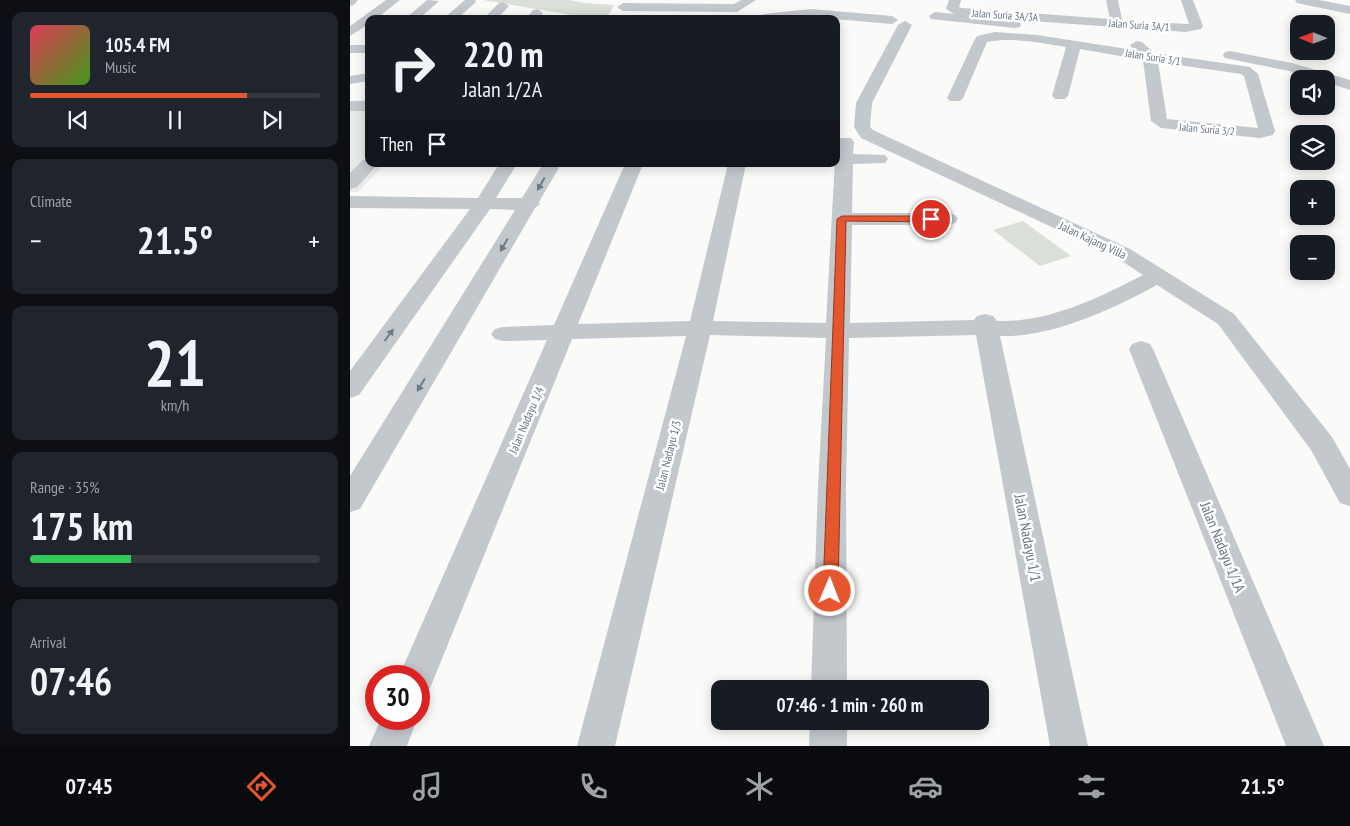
<!DOCTYPE html>
<meta charset="utf-8">
<style>
:root{--surface:#171b24;--page:#20242c;--text:#f1f3f6;--muted:#9ea1a6;--line:#363941;--accent:#e4572e}
body{margin:0;font-family:"PT Sans Narrow",sans-serif;background:var(--page);color:var(--text);height:100vh;display:flex;flex-direction:column;font-size:19px;white-space:nowrap}
*{box-sizing:border-box;margin:0}
p{font-size:16px;color:var(--muted)}
.icon{flex:none;width:28px;height:28px;fill:none;stroke:currentColor;stroke-width:2;stroke-linecap:round;stroke-linejoin:round}
.map{position:relative;flex:1;overflow:hidden}
.side{display:flex;flex-direction:column;gap:12px;padding:12px;background:#0d0f14;width:350px}
.side>*{flex:none}
.hud{position:absolute;left:15px;top:15px;width:475px;height:152px;border-radius:10px;box-shadow:0 2px 12px #0003;background:#171b24;color:var(--text);overflow:hidden}
.needle{width:32px;rotate:271deg}
.tools{position:absolute;left:940px;top:15px;display:grid;gap:10px}
.tools a{display:grid;place-items:center;width:45px;height:45px;border-radius:10px;background:var(--surface);box-shadow:0 2px 12px #0003;font-size:25px}
.speed{position:absolute;left:15px;top:665px;display:flex;gap:10px;font-size:25px;font-weight:700;text-align:center}
.speed>*{display:grid;place-content:center;width:65px;height:65px;border-radius:50%;background:var(--surface);box-shadow:0 2px 12px #0003;line-height:1}
.speed .limit{border:8px solid #d22;background:#fff;color:#111}
.pin{position:absolute;display:grid;place-items:center;width:42px;height:42px;color:#fff;margin:-21px;border:2px solid #fff;border-radius:50%;box-shadow:0 1px 5px #0007}
.me{position:absolute;width:55px;margin:-28px;rotate:1deg;stroke-linejoin:round;filter:drop-shadow(0 0 4px #0008)}
.turn{display:flex;align-items:center;gap:18px;height:105px;padding:0 15px;font-size:22px}
.turn .icon{width:65px;height:65px;stroke-width:2.5}
.turn b{display:block;font-size:35px;line-height:42px}
.then{display:flex;align-items:center;height:48px;padding:0 15px;background:#0003;gap:10px;font-size:19px}
.big{font-size:38px;font-weight:700;line-height:1.1}
.side .tile{flex:1;display:flex;flex-direction:column;justify-content:center;gap:8px;min-width:0;padding:0 18px;border-radius:10px;background:var(--page)}
.side .dial{align-items:center;gap:0}
.dial b{font-size:65px;line-height:1}
.song{display:flex;align-items:center;gap:15px}
.cover{width:60px;height:60px;border-radius:8px;background:linear-gradient(135deg,hsl(350 70% 55%),hsl(100 70% 35%))}
.played{height:5px;border-radius:2px;background:linear-gradient(90deg,var(--accent) 75%,var(--line) 75%)}
.keys{display:flex;justify-content:space-around;direction:ltr}
.heat{display:flex;justify-content:space-between;align-items:center;font-size:28px;direction:ltr}
.charge{height:8px;border-radius:4px;background:linear-gradient(90deg,#34c759 35%,var(--line) 0)}
.trip{position:absolute;left:361px;top:680px;width:278px;height:50px;border-radius:10px;background:var(--surface);box-shadow:0 2px 12px #0003;font-weight:700;line-height:50px;text-align:center}
.menu{display:flex;height:80px;justify-content:space-around;align-items:center;background:#090b0e;color:var(--muted)}
.menu .icon{width:35px;height:35px}
.menu .active{color:var(--accent)}
.menu b{font-size:22px;color:var(--text)}
main{display:flex;flex:1;min-height:0}
.map>svg:first-child{display:block}
.built{fill:#e8e9e9}
.green{fill:#dadfd7}
.lines{fill:none;stroke-linecap:round;stroke-linejoin:round}
.minor{fill:#c3c8cc;fill-rule:evenodd}
.oneway{fill:#6a7a87}
.route{fill:#e4572e;stroke:#94391e}
.labels{text-anchor:middle;dominant-baseline:central;stroke-width:5;stroke-linejoin:round;paint-order:stroke}
.far-street-label{font-size:11px;fill:#657683;stroke:#fff}
.street-label{font-size:12px;fill:#657683;stroke:#fff}
.near-street-label{font-size:15px;fill:#657683;stroke:#fff}
</style>
<main>
<section class="side">
<div class="tile">
<div class="song"><i class="cover"></i><div><b>105.4 FM</b><p>Music</p></div></div>
<div class="played"></div>
<div class="keys"><svg class="icon" aria-label="previous" viewBox="0 0 24 24"><path d="M18 5L8 12l10 7zM5 5v14"/></svg><svg class="icon" aria-label="pause" viewBox="0 0 24 24"><path d="M8 5v14M16 5v14"/></svg><svg class="icon" aria-label="next" viewBox="0 0 24 24"><path d="M6 5l10 7-10 7zM19 5v14"/></svg></div>
</div>
<div class="tile"><p>Climate</p>
<div class="heat"><a>−</a><b class="big">21.5°</b><a>+</a></div>
</div>
<div class="tile dial"><b>21</b><p>km/h</p></div>
<div class="tile"><p>Range · 35%</p><b class="big">175 km</b><div class="charge"></div></div>
<div class="tile"><p>Arrival</p><b class="big">07:46</b></div>
</section>
<div class="map">
<svg width="1000" height="746" viewBox="0 0 1000 746">
<rect width="100%" height="100%" fill="#fafaf8"/>
<!-- built -->
<path class="built" d="M19,100V164H34L8,192H0V101Z"/>
<!-- green -->
<path class="green" d="M133,0H218L235,3L264,5L257,18L227,16Z
M673,221L721,256L690,266L643,230Z"/>
<g class="lines">
<!-- minor -->
<path class="minor" d="M0,0H8L4,5L0,6Z
M36,0H50L26,19H19V24L0,36V26Z
M77,0L89,1L69,19H55Z
M115,0H125L126,2L107,19H93Z
M391,0H406L387,12L273,11L267,7L273,3L384,4Z
M599,0H611L609,7L612,8L760,19L756,0H768L772,20L836,24H839L831,0H843L853,26L851,29L836,32L650,19L670,21L671,24L670,27L665,28L581,19L579,16L585,12L604,14L596,9Z
M945,0H969L1000,6V14L947,3Z
M153,2L159,6L147,19H133L149,3Z
M187,9L193,13L189,19H176L183,10Z
M461,9L542,16L548,20L542,24L461,17L443,19L408,18L414,14Z
M555,21L562,25L522,103L520,127L523,130L780,249L884,314L982,437L1000,469V506L990,503L961,450L868,324L807,285C763,309 701,338 650,336L738,746H700L626,335L499,338L496,486L497,689H461L468,486L476,338L360,335L265,746H227L336,336L222,339L85,676L80,688L69,692V676H49L197,340L153,341L145,339L141,334L145,329L153,327L204,325L275,164H293L228,324L340,321L378,164H396L363,321L476,323L486,142L489,138H501L504,142L503,154L535,155L538,159L535,163L503,164L502,213H598L605,215L608,219L605,223L598,225H502L500,323L624,320L627,316L635,314L643,316L647,321C697,323 749,298 793,275L766,257L511,138L504,127L506,103L548,25Z
M645,32L687,35L784,50L780,45L787,41L792,42L804,53L900,67L908,74L925,131L923,135L910,138L811,128L801,121L793,60L730,49L718,96L715,99H705L702,96L716,47C691,43 663,37 637,42L613,98L610,101H600L597,98L625,39L627,36ZM808,62L891,74L894,76L908,128L817,119Z
M0,45H19V53H0Z
M880,51L942,63L1000,80V90L976,82V79H965L939,71L875,58L873,55L875,52Z
M19,73V81L0,84V76Z
M0,101H19V111H0Z
M19,159V164H28L7,187L0,189V173L13,160Z
M149,164H167L146,198H172L193,164H211L189,202L190,204L185,208L10,509L0,512V476L165,210L140,209L9,395L0,398V371L120,209L0,208V196L128,198Z
M791,341L800,344L803,349L974,746H936L779,349L782,344Z
M31,719H67L57,746H19Z
M460,721H497V746H459Z"/>
</g>
<!-- one-way arrows -->
<defs><path id="oneway-solid" d="M-6-.8H1V-3.2L6.5 0L1 3.2V.8H-6Z" transform="scale(1.25)"/></defs>
<g class="oneway">
<use href="#oneway-solid" transform="translate(191 184) rotate(119)"/>
<use href="#oneway-solid" transform="translate(154 245) rotate(121)"/>
<use href="#oneway-solid" transform="translate(39 335) rotate(-54)"/>
<use href="#oneway-solid" transform="translate(71 385) rotate(121)"/>
</g>
<!-- route -->
<path class="route" d="M492,216H581L585,219L581,222L496,221L488,591L486,595L480,597L475,595L473,591L487,219Z"/>
<g class="labels">
<!-- far-street labels -->
<g class="far-street-label">
<text transform="translate(655 15) rotate(4)">Jalan Suria 3A/3A</text>
<text transform="translate(789 25) rotate(4)">Jalan Suria 3A/1</text>
<text transform="translate(803 57) rotate(9)">Jalan Suria 3/1</text>
<text transform="translate(857 129) rotate(5)">Jalan Suria 3/2</text>
</g>
<!-- street labels -->
<g class="street-label">
<text transform="translate(743 240) rotate(25)">Jalan Kajang Villa</text>
<text transform="translate(176 420) rotate(-67)">Jalan Nadayu 1/4</text>
<text transform="translate(318 455) rotate(-76)">Jalan Nadayu 1/3</text>
</g>
<!-- near-street labels -->
<g class="near-street-label">
<text transform="translate(678 538) rotate(79)">Jalan Nadayu 1/1</text>
<text transform="translate(873 547) rotate(68)">Jalan Nadayu 1/1A</text>
</g>
</g>
</svg>
<div class="tools">
<a><svg class="needle" viewBox="-14 -14 28 28"><path d="M0-13l5 13h-10z" fill="#e53935"/><path d="M0 13l5-13h-10z" fill="#9ea1a6"/></svg></a>
<a><svg class="icon" aria-label="sound" viewBox="0 0 24 24"><path d="M4 9h4l5-4v14l-5-4H4zM17 9q2 3 0 6"/></svg></a>
<a><svg class="icon" aria-label="layers" viewBox="0 0 24 24"><path d="M12 4l9 5-9 5-9-5zM3 14l9 5 9-5"/></svg></a>
<a>+</a>
<a>−</a>
</div>
<div class="speed"><div class="limit">30</div></div>
<div class="pin" style="left:581px;top:219px;background:#d93025"><svg class="icon" aria-label="arrive" viewBox="0 0 24 24"><path d="M6 21V4h12l-3 4 3 4H6"/></svg></div>
<svg class="me" style="left:480px;top:591px" viewBox="-20 -20 40 40"><circle r="17" fill="#e4572e" stroke="#fff" stroke-width="3"/><path d="M0-11L8 9 0 5-8 9z" fill="#fff"/></svg>
<div class="trip">07:46 · 1 min · 260 m</div>
<div class="hud">
<div class="turn"><svg class="icon" aria-label="right" viewBox="0 0 24 24"><path d="M7 20v-9h11M14 6l5 5-5 5"/></svg><div><b>220 m</b>Jalan 1/2A</div></div>
<div class="then">Then<svg class="icon" aria-label="arrive" viewBox="0 0 24 24"><path d="M6 21V4h12l-3 4 3 4H6"/></svg></div>
</div>
</div>
</main>
<nav class="menu">
<b>07:45</b>
<svg class="icon active" aria-label="directions" viewBox="0 0 24 24"><path d="M12 3l9 9-9 9-9-9zM9 14v-3h6M13 9l2 2-2 2"/></svg>
<svg class="icon" aria-label="music" viewBox="0 0 24 24"><path d="M9 18V5l10-2v13"/><circle cx="6" cy="18" r="3"/><circle cx="16" cy="16" r="3"/></svg>
<svg class="icon" aria-label="phone" viewBox="0 0 24 24"><path d="M5 4h4l2 5-3 2q2 4 5 5l2-3 5 2v4C11 20 4 13 5 4z"/></svg>
<svg class="icon" aria-label="climate" viewBox="0 0 24 24"><path d="M12 3v18M4 7l16 10M4 17L20 7"/></svg>
<svg class="icon" aria-label="car" viewBox="0 0 24 24"><path d="M5 17H2v-5l4-1 3-4h7l3 4 3 1v5h-3M9 17h6M6 11h13"/><circle cx="7" cy="17" r="2"/><circle cx="17" cy="17" r="2"/></svg>
<svg class="icon" aria-label="filters" viewBox="0 0 24 24"><path d="M4 7h16M4 17h16"/><circle cx="9" cy="7" r="2"/><circle cx="15" cy="17" r="2"/></svg>
<b>21.5°</b>
</nav>
